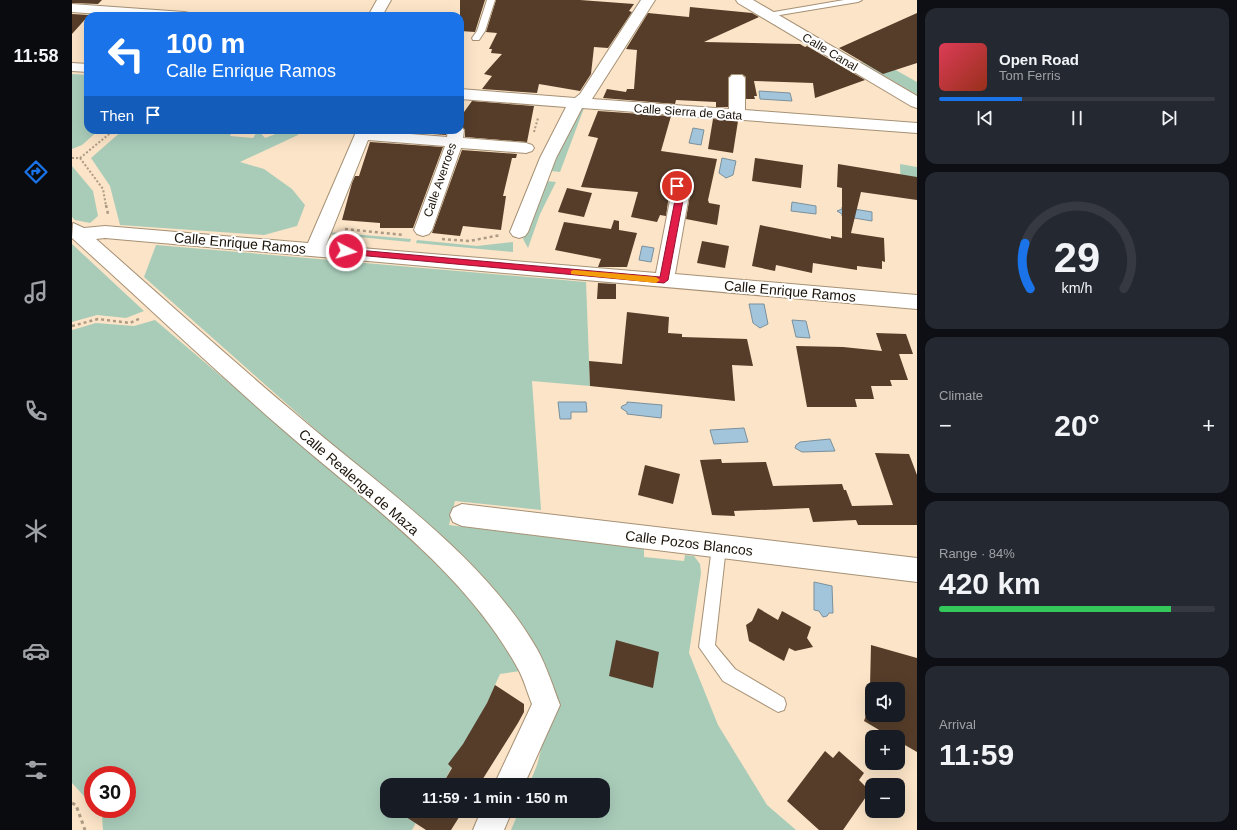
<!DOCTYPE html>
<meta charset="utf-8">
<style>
:root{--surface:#171b24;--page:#242831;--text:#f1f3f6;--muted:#9ea1a6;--line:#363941;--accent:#1a73e8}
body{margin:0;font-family:Arial,sans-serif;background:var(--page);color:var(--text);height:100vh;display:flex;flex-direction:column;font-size:15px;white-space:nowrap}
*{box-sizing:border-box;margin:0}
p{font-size:13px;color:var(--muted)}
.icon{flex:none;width:22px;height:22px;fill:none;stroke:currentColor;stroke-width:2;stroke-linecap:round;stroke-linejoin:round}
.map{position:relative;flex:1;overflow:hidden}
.panel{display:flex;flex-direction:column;gap:8px;padding:8px;background:#0d0f14;width:320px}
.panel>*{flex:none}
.hud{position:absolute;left:12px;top:12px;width:380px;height:122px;border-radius:12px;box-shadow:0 4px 16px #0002;background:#1a73e8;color:#fff;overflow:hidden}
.fabs{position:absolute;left:793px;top:682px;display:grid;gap:8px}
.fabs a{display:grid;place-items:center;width:40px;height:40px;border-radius:8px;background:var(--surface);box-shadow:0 4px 16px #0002;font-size:20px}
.speed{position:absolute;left:12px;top:766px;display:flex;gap:8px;font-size:20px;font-weight:700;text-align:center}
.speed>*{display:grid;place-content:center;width:52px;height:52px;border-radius:50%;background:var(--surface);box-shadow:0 4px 16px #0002;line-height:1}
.speed .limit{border:6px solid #d22;background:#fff;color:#111}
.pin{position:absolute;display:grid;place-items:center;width:34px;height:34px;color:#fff;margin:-17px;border:2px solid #fff;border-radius:50%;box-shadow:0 1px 4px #0007}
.me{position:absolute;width:44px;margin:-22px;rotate:95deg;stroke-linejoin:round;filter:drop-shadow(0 0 3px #0008)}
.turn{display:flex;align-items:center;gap:14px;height:84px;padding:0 16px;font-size:18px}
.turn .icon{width:52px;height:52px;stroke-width:2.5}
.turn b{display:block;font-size:28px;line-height:34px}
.then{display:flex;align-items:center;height:38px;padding:0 16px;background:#0003;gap:8px;font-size:15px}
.big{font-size:30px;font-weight:600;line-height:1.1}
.panel .widget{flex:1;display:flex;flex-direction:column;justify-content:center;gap:6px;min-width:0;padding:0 14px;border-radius:12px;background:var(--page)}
.panel .dial{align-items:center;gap:0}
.dial svg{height:104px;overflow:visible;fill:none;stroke:var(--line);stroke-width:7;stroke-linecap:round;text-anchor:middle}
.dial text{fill:var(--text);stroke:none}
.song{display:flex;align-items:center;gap:12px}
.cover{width:48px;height:48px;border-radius:6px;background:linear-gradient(135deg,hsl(350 70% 55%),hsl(10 70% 35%))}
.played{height:4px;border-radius:2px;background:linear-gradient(90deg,var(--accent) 30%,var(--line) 30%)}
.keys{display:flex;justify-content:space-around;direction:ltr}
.heat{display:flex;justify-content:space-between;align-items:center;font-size:22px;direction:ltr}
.charge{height:6px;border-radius:3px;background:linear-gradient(90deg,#34c759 84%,var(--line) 0)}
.trip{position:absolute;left:308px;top:778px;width:230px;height:40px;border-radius:12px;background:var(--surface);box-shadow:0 4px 16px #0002;font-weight:600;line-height:40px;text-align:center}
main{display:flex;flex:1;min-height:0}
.menu{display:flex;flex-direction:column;width:72px;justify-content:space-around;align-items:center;background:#090b0e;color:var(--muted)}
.menu .icon{width:28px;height:28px}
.menu .current{color:var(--accent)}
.menu b{font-size:18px;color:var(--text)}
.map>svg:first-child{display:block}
.green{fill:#a9ccb9}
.water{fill:#a3c5db;stroke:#7a909c}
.building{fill:#563d2a}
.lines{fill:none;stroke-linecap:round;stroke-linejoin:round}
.lane-casing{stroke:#a69175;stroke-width:2}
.street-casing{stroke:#a69175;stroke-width:2}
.path-far2{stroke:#ac9a84;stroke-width:2;stroke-dasharray:2 2;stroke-linecap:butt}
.path-far1{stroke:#ac9a84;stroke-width:2.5;stroke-dasharray:3 3;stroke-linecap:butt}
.path{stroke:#ac9a84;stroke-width:3;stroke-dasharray:3.5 3.5;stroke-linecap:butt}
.lane{fill:#fff;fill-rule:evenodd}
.street{fill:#fff;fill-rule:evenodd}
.route{fill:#e11d48;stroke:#92132f}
.slow{fill:#f59e0b}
.labels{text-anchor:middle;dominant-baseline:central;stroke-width:4;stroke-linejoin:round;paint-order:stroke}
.far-street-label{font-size:12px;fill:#1b1309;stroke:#fff}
.street-label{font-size:14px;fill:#1b1309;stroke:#fff}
</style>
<main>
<nav class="menu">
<b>11:58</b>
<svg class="icon current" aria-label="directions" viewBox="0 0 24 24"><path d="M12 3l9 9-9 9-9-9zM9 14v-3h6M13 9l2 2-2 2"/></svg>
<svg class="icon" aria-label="music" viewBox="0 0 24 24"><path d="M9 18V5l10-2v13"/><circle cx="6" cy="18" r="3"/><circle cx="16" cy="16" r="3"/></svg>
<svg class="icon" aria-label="phone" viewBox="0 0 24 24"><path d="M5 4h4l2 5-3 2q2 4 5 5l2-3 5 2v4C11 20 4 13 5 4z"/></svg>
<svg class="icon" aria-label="climate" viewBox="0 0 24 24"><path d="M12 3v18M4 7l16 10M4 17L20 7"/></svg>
<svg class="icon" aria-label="car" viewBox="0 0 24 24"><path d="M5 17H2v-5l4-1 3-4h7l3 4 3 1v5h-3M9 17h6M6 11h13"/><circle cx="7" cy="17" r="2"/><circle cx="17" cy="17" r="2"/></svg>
<svg class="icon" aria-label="filters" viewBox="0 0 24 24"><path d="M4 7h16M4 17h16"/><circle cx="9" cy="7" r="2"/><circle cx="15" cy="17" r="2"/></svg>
</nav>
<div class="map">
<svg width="845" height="830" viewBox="0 0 845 830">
<rect width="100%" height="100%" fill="#fbe4c7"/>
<!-- green -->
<path class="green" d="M804,59L845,82V95L789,62Z
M0,74L16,75V130H27L10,145L0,149Z
M512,108L488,172L479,171L504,113L506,110Z
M51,130H161L158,136L181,138L186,130L193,138L214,130H227L226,135L168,162L192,169L220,189L233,205L225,226L192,235L48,225L38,186L19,158Z
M828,164L845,167V199L829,196Z
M0,166L21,191L26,216L18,223L3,220L0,217Z
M475,181L484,182L468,214L456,248L451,239Z
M256,232L339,239L338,242L256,234Z
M345,240L405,246L441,242V252L344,243Z
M0,244L72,311L54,318L25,315L0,322Z
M84,245L514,282L518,386L460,381L469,510L383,501L377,525L572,549V557L612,561L613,555L622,556L628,564L629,573L617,653L646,725L695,805L724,830H439L447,811H531V785H457L465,765L481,703L315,493L72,277Z
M83,320L315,517L387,584L432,636L448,671L428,674L415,703L370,785H315V811H350L340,830H31L30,816L24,809H55V775H21V806L0,783V330L24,323L62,326Z"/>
<!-- water -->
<path class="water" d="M687,91L718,93L720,101L688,99Z
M621,128L632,130L629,145L617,143Z
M650,158L664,161L661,175L654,178L647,173Z
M720,202L744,206V214L719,211Z
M770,207L800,212V221L770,216V214L765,211L770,209Z
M570,246L582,248L579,262L567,260Z
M677,304H692L696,324L688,328L681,323Z
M720,320L734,321L738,338L724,337Z
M486,402H514L515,412H499V419H488Z
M555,402L590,405L589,418L555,414V412L549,408L550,406L555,404Z
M672,428L676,442L642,444L638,430Z
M758,439L763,451L730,452L723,448L724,445L728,442Z
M742,582L760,586L761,613H757L755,616L751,617L747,611L742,610Z"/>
<!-- building -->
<path class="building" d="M0,0H30L26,4L0,3Z
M388,0H413L403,32L388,31Z
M424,0H508L562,4L557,11L560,12L536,48L522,47L519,74L508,91L467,84L465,93L410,89L420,76L412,74L430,54L419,53L420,49H417L425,33L414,32Z
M618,7L680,13L687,17L632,42L728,44L733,47L735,46L793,80L743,98L741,83L682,81L685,96H682L683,99H674V77L670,74H660L656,78V107H644V102L604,100L603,104L531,98L535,89L554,92L555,89H562L565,50L554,49L576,13L617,17Z
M845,13V63L811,74L767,48Z
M0,14L17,15L0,34Z
M400,101L462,106L455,142L393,137V130L389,125L392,112Z
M526,111L599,116L589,151L645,159L636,200L637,203L648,205L645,225L614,219L618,195L611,182H599L595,186L597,195L594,216L588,215L585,222L559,217L566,192L509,187L526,138L516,136Z
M641,119L666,121L661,153L636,149Z
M308,130H374V135Z
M298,142L371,147L341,228H308V223L270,220L280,183L283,176H287Z
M390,150L445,154L444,158H440L431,196H434L429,230L391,226L388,236L360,233Z
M683,158L731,165L729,188L680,181Z
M766,164L845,177V200L789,192L779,233L812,238L813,262L810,261V269L785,266V270L741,263L740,273L704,265L703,271L680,266L688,225L759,239V236L770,238V188L765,187Z
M495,188L520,193L512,217L486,212Z
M542,220L547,221V230L565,233L555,267H526L529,259L483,250L492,222L539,229Z
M630,241L657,246L653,268L625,263Z
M526,283L544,284V299H525Z
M555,312L597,317L596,333L610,334V337L675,339L681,366L660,365L663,401L518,386L517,361L550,364Z
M804,333L834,334L841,354H827L836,380H818L820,386H799L802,399H783L785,407H735L724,346L771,347L810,351Z
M803,453L837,454L845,475V525H786L784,520L741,522L737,508L662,511L663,516L640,515L628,460L649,459L650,463L694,462L701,486L770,484L772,490H774L780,506L821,505Z
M573,465L608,474L601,504L566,495Z
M686,608L706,620L710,611L739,627L735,638L741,647L723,651L717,648L712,661L677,641L674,625L680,621Z
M544,640L587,652L581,688L537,676Z
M799,645L845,658V752L826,741V737H819L792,721L800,698V715H826V689H803L798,686Z
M423,685L452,704V712L446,723L407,785H370L380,768L376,764L391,744L415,703Z
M753,751L761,758L767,751L792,773L787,780L798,791L771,830H747L715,801Z
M325,811H391L379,830H354Z"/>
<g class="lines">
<defs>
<path id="lane" d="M415,0H423L413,31L407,40H401L400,38L405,31Z
M772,0H790L786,2L696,17L692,15L696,13Z
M647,540L652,542L654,547L643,645L663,669L712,698L714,704L712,710L706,712L651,681L627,647L640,547L642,542Z"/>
<path id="street" d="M305,0H319L310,16H296Z
M569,0H583L520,99L657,109V78L660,75H670L673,78V110L845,123V133L510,108L484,158L456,232L453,236L447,238L441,236L438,232L468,158L494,107L388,99V89L503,98L508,94Z
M664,0H681L845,96V108L839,106L666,3Z
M0,4L112,12L117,13L119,16H55L0,12Z
M0,63L16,64V72L0,71Z
M388,126L392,130L391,138L454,143L460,145L462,148L460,151L454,153L389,148L360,230L357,234L351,236L345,234L342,230L373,146L296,140L254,245L584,273L599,195L596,187L599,183L605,182L611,183L617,195L603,274L845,295V309L33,238L24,239C91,298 157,358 225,415C307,486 410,554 465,649C475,667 481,687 488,705L452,785H422L460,704C455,692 452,679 445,667C390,568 292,501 209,428C138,366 70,301 0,238L1,223L12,228L33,226L236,243L284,132L290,130L375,137L376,130H388Z
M390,504L845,558V582L390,526L381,522L378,515L381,508Z
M409,811H440L432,830H401Z"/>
</defs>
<!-- lane casing -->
<use href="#lane" class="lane-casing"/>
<!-- street casing -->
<use href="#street" class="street-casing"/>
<!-- path-far2 -->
<path class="path-far2" d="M462,132L466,118
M0,158H8L31,189L34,206
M8,158L42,130"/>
<!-- path-far1 -->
<path class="path-far1" d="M34,205L36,214
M273,229L332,235
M370,239L397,241L429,235
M0,326L26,319L58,323L69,318"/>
<!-- path -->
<path class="path" d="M0,803L4,805L13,830"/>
<!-- lane -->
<use href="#lane" class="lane"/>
<!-- street -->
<use href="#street" class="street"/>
</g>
<!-- route -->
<path class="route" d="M603,185H608L612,195L596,280L592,283L274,254L270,251L274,249L588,277L604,195Z"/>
<!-- slow -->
<path class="slow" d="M502,270L584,277L588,280L584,283L499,274V271Z"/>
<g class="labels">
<!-- far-street labels -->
<g class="far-street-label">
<text transform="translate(758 52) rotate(31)">Calle Canal</text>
<text transform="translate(616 112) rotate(4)">Calle Sierra de Gata</text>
<text transform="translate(368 180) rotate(-71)">Calle Averroes</text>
</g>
<!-- street labels -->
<g class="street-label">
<text transform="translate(168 243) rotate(5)">Calle Enrique Ramos</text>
<text transform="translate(718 291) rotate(5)">Calle Enrique Ramos</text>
<text transform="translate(287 482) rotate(41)">Calle Realenga de Maza</text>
<text transform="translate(617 543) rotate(7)">Calle Pozos Blancos</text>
</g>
</g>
</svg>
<div class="fabs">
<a><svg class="icon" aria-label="sound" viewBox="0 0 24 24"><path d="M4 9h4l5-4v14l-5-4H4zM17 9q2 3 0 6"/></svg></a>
<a>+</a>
<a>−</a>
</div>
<div class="speed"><div class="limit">30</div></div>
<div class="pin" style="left:605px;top:186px;background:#d93025"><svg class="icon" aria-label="arrive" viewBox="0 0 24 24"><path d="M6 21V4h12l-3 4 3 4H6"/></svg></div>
<svg class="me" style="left:274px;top:251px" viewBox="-20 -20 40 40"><circle r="17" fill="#e11d48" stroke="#fff" stroke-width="3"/><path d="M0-11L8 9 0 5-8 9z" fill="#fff"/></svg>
<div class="trip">11:59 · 1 min · 150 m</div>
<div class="hud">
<div class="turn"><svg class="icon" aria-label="left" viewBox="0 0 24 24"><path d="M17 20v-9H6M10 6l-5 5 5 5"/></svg><div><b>100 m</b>Calle Enrique Ramos</div></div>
<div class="then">Then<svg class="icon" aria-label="arrive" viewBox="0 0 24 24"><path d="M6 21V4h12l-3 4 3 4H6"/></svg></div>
</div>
</div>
<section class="panel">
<div class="widget">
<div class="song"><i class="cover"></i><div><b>Open Road</b><p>Tom Ferris</p></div></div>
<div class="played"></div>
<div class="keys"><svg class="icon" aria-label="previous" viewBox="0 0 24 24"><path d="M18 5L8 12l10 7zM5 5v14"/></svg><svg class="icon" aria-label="pause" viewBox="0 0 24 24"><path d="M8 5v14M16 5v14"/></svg><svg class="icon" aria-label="next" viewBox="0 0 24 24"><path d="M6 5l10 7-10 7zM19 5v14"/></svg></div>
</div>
<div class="widget dial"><svg viewBox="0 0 100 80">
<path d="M14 69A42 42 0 1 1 86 69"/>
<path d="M14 69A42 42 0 0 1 10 34" stroke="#1a73e8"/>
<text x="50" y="56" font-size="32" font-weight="700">29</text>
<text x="50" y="72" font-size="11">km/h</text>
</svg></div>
<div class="widget"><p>Climate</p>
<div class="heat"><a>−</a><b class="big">20°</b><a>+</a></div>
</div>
<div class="widget"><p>Range · 84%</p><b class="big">420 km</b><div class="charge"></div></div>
<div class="widget"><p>Arrival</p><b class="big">11:59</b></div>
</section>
</main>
